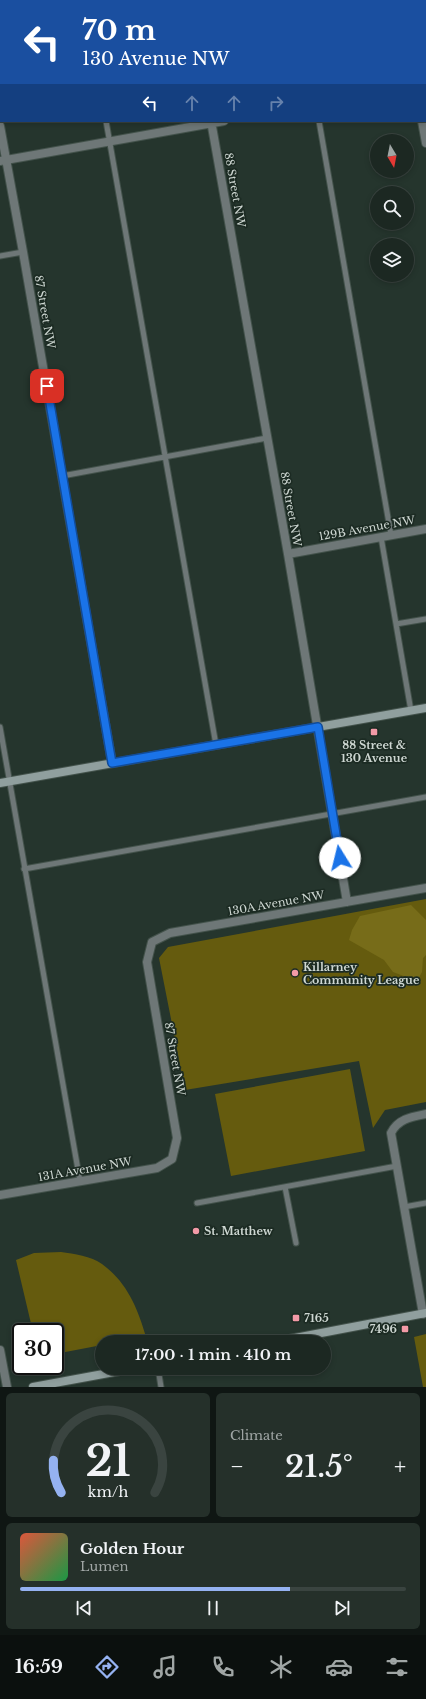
<!DOCTYPE html>
<meta charset="utf-8">
<style>
:root{--surface:#1c2822;--page:#25302a;--text:#f1f3f6;--muted:#a0a6a5;--line:#3a4440;--accent:#95b2f1}
body{margin:0;font-family:"Libre Baskerville",serif;background:var(--page);color:var(--text);height:100vh;display:flex;flex-direction:column;font-size:15px;white-space:nowrap}
*{box-sizing:border-box;margin:0}
p{font-size:13px;color:var(--muted)}
.icon{flex:none;width:22px;height:22px;fill:none;stroke:currentColor;stroke-width:2;stroke-linecap:round;stroke-linejoin:round}
.map{position:relative;height:1387px;overflow:hidden}
.panel{display:flex;flex-direction:column;gap:6px;padding:6px;background:#0f1613;flex:1}
.panel>*{flex:none}
.hud{position:absolute;left:0px;top:0px;width:426px;height:122px;box-shadow:0 2px 6px #0003,0 0 0 1px var(--line);background:#1a4fa0;color:#fff;overflow:hidden}
.needle{width:26px;rotate:170deg}
.tools{position:absolute;left:370px;top:134px;display:grid;gap:8px}
.tools a{display:grid;place-items:center;width:44px;height:44px;border-radius:50%;background:var(--surface);box-shadow:0 2px 6px #0003,0 0 0 1px var(--line);font-size:20px}
.speed{position:absolute;left:12px;top:1323px;display:flex;gap:8px;font-size:20px;font-weight:700;text-align:center}
.speed>*{display:grid;place-content:center;width:52px;height:52px;border-radius:50%;background:var(--surface);box-shadow:0 2px 6px #0003,0 0 0 1px var(--line);line-height:1}
.speed .limit{border:2px solid #111;border-radius:6px;background:#fff;color:#111}
.pin{position:absolute;display:grid;place-items:center;width:34px;height:34px;color:#fff;margin:-17px;border-radius:8px;box-shadow:0 2px 6px #0006}
.me{position:absolute;width:44px;margin:-22px;rotate:351deg;stroke-linejoin:round;filter:drop-shadow(0 0 3px #0008)}
.turn{display:flex;align-items:center;gap:14px;height:84px;padding:0 16px;font-size:18px}
.turn .icon{width:52px;height:52px;stroke-width:2.5}
.turn b{display:block;font-size:28px;line-height:34px}
.lanes{display:flex;align-items:center;height:38px;padding:0 16px;background:#0003;justify-content:center;gap:20px;direction:ltr}
.lanes .off{opacity:.35}
.big{font-size:30px;font-weight:600;line-height:1.1}
.panel .card{flex:1;display:flex;flex-direction:column;justify-content:center;gap:6px;min-width:0;padding:0 14px;border-radius:6px;background:var(--page)}
.panel .dial{align-items:center;gap:0}
.dial svg{height:104px;overflow:visible;fill:none;stroke:var(--line);stroke-width:7;stroke-linecap:round;text-anchor:middle}
.dial text{fill:var(--text);stroke:none}
.song{display:flex;align-items:center;gap:12px}
.cover{width:48px;height:48px;border-radius:6px;background:linear-gradient(135deg,hsl(10 70% 55%),hsl(140 70% 35%))}
.played{height:4px;border-radius:2px;background:linear-gradient(90deg,var(--accent) 70%,var(--line) 70%)}
.keys{display:flex;justify-content:space-around;direction:ltr}
.heat{display:flex;justify-content:space-between;align-items:center;font-size:22px;direction:ltr}
.panel .tiles{flex:1;display:grid;gap:6px;grid-template-columns:1fr 1fr}
.card:last-child{grid-column:span 2}
.trip{position:absolute;left:95px;top:1335px;width:236px;height:40px;border-radius:20px;background:var(--surface);box-shadow:0 2px 6px #0003,0 0 0 1px var(--line);font-weight:600;line-height:40px;text-align:center}
.dock{display:flex;height:64px;justify-content:space-around;align-items:center;background:#0b100e;color:var(--muted)}
.dock .icon{width:28px;height:28px}
.dock .on{color:var(--accent)}
.dock b{font-size:18px;color:var(--text)}
.map>svg:first-child{display:block}
.green{fill:#655b0e}
.forest{fill:#776c19}
.lines{fill:none;stroke-linecap:round;stroke-linejoin:round}
.lane-casing{stroke:#43524b;stroke-width:7}
.street-casing{stroke:#43524b;stroke-width:10}
.secondary-casing{stroke:#43524b;stroke-width:10}
.lane{stroke:#6e7777;stroke-width:5}
.street{stroke:#6e7777;stroke-width:8}
.secondary{stroke:#909f9e;stroke-width:8}
.route-casing{stroke:#114b97;stroke-width:10}
.route{stroke:#1a73e8;stroke-width:7}
.poi-dot{fill:#f39aa7;stroke:#1c2b23;stroke-width:1.5}
.labels{text-anchor:middle;dominant-baseline:central;stroke-width:3.5;stroke-linejoin:round;paint-order:stroke}
.street-label{font-size:11px;fill:#ced7d2;stroke:#1c2b23}
.poi-label{font-size:11px;font-weight:bold;fill:#ced7d2;stroke:#1c2b23;text-anchor:start}
</style>
<div class="map">
<svg width="426" height="1387" viewBox="0 0 426 1387">
<rect width="100%" height="100%" fill="#25352d"/>
<!-- green -->
<path class="green" d="M426,899V1102L385,1110L373,1128L359,1061L185,1090L159,958L168,947Z
M350,1069L365,1151L231,1176L215,1094Z
M61,1252C74,1254 91,1256 102,1264C127,1282 138,1309 146,1337L119,1342H102V1345L55,1354V1332H33L16,1260L34,1253Z
M426,1334V1387H423L414,1337Z"/>
<!-- forest -->
<path class="forest" d="M411,905L426,920V955L423,958L422,972L417,981L393,972L384,960L349,940L352,930L360,916Z"/>
<g class="lines">
<defs>
<path id="lane" d="M84,0L85,1
M296,0V1
M106,121L216,745
M319,121L391,535
M0,256L23,252
M62,476L267,438
M381,537L411,711
M396,624L426,619
M0,727L80,1181
M24,869L426,797
M285,1187L296,1243
M197,1203L397,1166
M404,1207L426,1203
M158,1368L161,1387"/>
<path id="street" d="M190,0V1
M402,0V1
M425,86L426,85
M211,121L288,554L347,902
M422,121L426,143
M0,126L23,252L112,763
M0,161L224,121
M288,554L426,529
M0,1195L157,1168L172,1159L177,1138L147,962L152,942L170,933L426,888
M423,1314L391,1133C398,1119 411,1117 426,1114
M0,1350L7,1387"/>
<path id="secondary" d="M0,783L426,708
M274,1342L426,1313
M33,1387L136,1368"/>
</defs>
<!-- lane casing -->
<use href="#lane" class="lane-casing"/>
<!-- street casing -->
<use href="#street" class="street-casing"/>
<!-- secondary casing -->
<use href="#secondary" class="secondary-casing"/>
<!-- lane -->
<use href="#lane" class="lane"/>
<!-- street -->
<use href="#street" class="street"/>
<!-- secondary -->
<use href="#secondary" class="secondary"/>
</g>
<g class="lines">
<defs>
<path id="route" d="M47,386L112,763L318,727L340,858"/>
</defs>
<!-- route casing -->
<use href="#route" class="route-casing"/>
<!-- route -->
<use href="#route" class="route"/>
</g>
<!-- markers -->
<g class="poi-dot">
<rect x="370" y="728" width="8" height="8" rx="2"/>
<circle cx="295" cy="973" r="4"/>
<circle cx="196" cy="1231" r="4"/>
<rect x="292" y="1314" width="8" height="8" rx="2"/>
<rect x="401" y="1325" width="8" height="8" rx="2"/>
</g>
<g class="labels">
<!-- street labels -->
<g class="street-label">
<text transform="translate(235 190) rotate(80)">88 Street NW</text>
<text transform="translate(45 312) rotate(80)">87 Street NW</text>
<text transform="translate(291 509) rotate(80)">88 Street NW</text>
<text transform="translate(367 528) rotate(-10)">129B Avenue NW</text>
<text transform="translate(276 903) rotate(-10)">130A Avenue NW</text>
<text transform="translate(175 1059) rotate(80)">87 Street NW</text>
<text transform="translate(85 1169) rotate(-10)">131A Avenue NW</text>
</g>
<!-- poi labels -->
<g class="poi-label">
<text x="374" y="745" text-anchor="middle">88 Street &amp;<tspan x="374" dy="13">130 Avenue</tspan></text>
<text x="303" y="967">Killarney<tspan x="303" dy="13">Community League</tspan></text>
<text x="204" y="1231">St. Matthew</text>
<text x="304" y="1318">7165</text>
<text x="397" y="1329" text-anchor="end">7496</text>
</g>
</g>
</svg>
<div class="tools">
<a><svg class="needle" viewBox="-14 -14 28 28"><path d="M0-13l5 13h-10z" fill="#e53935"/><path d="M0 13l5-13h-10z" fill="#a0a6a5"/></svg></a>
<a><svg class="icon" aria-label="search" viewBox="0 0 24 24"><circle cx="10" cy="10" r="6"/><path d="M15 15l6 6"/></svg></a>
<a><svg class="icon" aria-label="layers" viewBox="0 0 24 24"><path d="M12 4l9 5-9 5-9-5zM3 14l9 5 9-5"/></svg></a>
</div>
<div class="speed"><div class="limit">30</div></div>
<div class="pin" style="left:47px;top:386px;background:#d93025"><svg class="icon" aria-label="arrive" viewBox="0 0 24 24"><path d="M6 21V4h12l-3 4 3 4H6"/></svg></div>
<svg class="me" style="left:340px;top:858px" viewBox="-20 -20 40 40"><circle r="19" fill="#fff"/><path d="M0-13L10 11 0 6-10 11z" fill="#1a73e8"/></svg>
<div class="trip">17:00 · 1 min · 410 m</div>
<div class="hud">
<div class="turn"><svg class="icon" aria-label="left" viewBox="0 0 24 24"><path d="M17 20v-9H6M10 6l-5 5 5 5"/></svg><div><b>70 m</b>130 Avenue NW</div></div>
<div class="lanes"><svg class="icon" aria-label="left" viewBox="0 0 24 24"><path d="M17 20v-9H6M10 6l-5 5 5 5"/></svg><svg class="icon off" aria-label="ahead" viewBox="0 0 24 24"><path d="M12 20V5M6 11l6-6 6 6"/></svg><svg class="icon off" aria-label="ahead" viewBox="0 0 24 24"><path d="M12 20V5M6 11l6-6 6 6"/></svg><svg class="icon off" aria-label="right" viewBox="0 0 24 24"><path d="M7 20v-9h11M14 6l5 5-5 5"/></svg></div>
</div>
</div>
<section class="panel">
<div class="tiles">
<div class="card dial"><svg viewBox="0 0 100 80">
<path d="M14 69A42 42 0 1 1 86 69"/>
<path d="M14 69A42 42 0 0 1 8 44" stroke="#95b2f1"/>
<text x="50" y="56" font-size="32" font-weight="700">21</text>
<text x="50" y="72" font-size="11">km/h</text>
</svg></div>
<div class="card"><p>Climate</p>
<div class="heat"><a>−</a><b class="big">21.5°</b><a>+</a></div>
</div>
<div class="card">
<div class="song"><i class="cover"></i><div><b>Golden Hour</b><p>Lumen</p></div></div>
<div class="played"></div>
<div class="keys"><svg class="icon" aria-label="previous" viewBox="0 0 24 24"><path d="M18 5L8 12l10 7zM5 5v14"/></svg><svg class="icon" aria-label="pause" viewBox="0 0 24 24"><path d="M8 5v14M16 5v14"/></svg><svg class="icon" aria-label="next" viewBox="0 0 24 24"><path d="M6 5l10 7-10 7zM19 5v14"/></svg></div>
</div>
</div>
</section>
<nav class="dock">
<b>16:59</b>
<svg class="icon on" aria-label="directions" viewBox="0 0 24 24"><path d="M12 3l9 9-9 9-9-9zM9 14v-3h6M13 9l2 2-2 2"/></svg>
<svg class="icon" aria-label="music" viewBox="0 0 24 24"><path d="M9 18V5l10-2v13"/><circle cx="6" cy="18" r="3"/><circle cx="16" cy="16" r="3"/></svg>
<svg class="icon" aria-label="phone" viewBox="0 0 24 24"><path d="M5 4h4l2 5-3 2q2 4 5 5l2-3 5 2v4C11 20 4 13 5 4z"/></svg>
<svg class="icon" aria-label="climate" viewBox="0 0 24 24"><path d="M12 3v18M4 7l16 10M4 17L20 7"/></svg>
<svg class="icon" aria-label="car" viewBox="0 0 24 24"><path d="M5 17H2v-5l4-1 3-4h7l3 4 3 1v5h-3M9 17h6M6 11h13"/><circle cx="7" cy="17" r="2"/><circle cx="17" cy="17" r="2"/></svg>
<svg class="icon" aria-label="filters" viewBox="0 0 24 24"><path d="M4 7h16M4 17h16"/><circle cx="9" cy="7" r="2"/><circle cx="15" cy="17" r="2"/></svg>
</nav>
